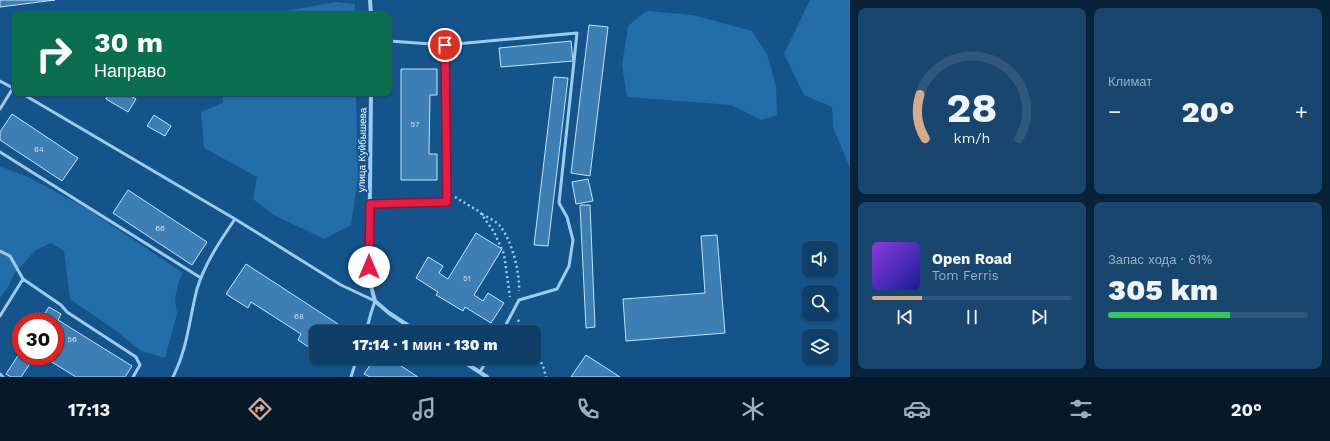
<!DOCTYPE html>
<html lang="ru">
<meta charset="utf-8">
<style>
:root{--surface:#0f3f68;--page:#18466e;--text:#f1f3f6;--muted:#9bafc0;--line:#2f587c;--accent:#d6ab8b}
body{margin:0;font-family:"Work Sans",sans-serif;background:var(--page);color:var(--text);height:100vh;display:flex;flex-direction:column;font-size:15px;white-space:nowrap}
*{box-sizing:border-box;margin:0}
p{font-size:13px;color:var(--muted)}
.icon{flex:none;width:22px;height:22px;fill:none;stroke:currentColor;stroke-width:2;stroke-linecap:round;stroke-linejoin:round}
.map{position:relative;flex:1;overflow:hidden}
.side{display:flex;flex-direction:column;gap:8px;padding:8px;background:#082339;width:480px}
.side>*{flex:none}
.guide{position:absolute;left:12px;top:12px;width:380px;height:84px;border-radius:8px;box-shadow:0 1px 3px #0004,0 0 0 1px var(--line);background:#0b6e4f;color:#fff;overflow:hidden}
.fabs{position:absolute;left:802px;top:241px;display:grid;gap:8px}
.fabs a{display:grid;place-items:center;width:36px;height:36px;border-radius:8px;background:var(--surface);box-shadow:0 1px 3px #0004,0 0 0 1px var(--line);font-size:20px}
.speed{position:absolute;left:12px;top:313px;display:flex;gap:8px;font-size:20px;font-weight:700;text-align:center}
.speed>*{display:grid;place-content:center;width:52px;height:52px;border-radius:50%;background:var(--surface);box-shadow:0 1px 3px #0004,0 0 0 1px var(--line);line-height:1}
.speed .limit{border:6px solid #d22;background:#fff;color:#111}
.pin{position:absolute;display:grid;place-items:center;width:34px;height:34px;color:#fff;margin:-17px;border:2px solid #fff;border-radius:50%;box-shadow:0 1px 4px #0007}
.me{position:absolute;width:44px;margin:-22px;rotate:0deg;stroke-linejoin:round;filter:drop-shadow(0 0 3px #0008)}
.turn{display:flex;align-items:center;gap:14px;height:84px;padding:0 16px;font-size:18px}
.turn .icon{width:52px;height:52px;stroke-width:2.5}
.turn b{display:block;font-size:28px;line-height:34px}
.big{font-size:30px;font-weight:800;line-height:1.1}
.side .tile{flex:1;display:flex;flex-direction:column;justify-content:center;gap:6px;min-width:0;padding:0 14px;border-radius:8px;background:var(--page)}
.side .dial{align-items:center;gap:0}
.dial svg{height:104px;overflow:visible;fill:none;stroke:var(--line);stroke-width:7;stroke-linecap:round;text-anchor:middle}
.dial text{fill:var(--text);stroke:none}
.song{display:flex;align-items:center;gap:12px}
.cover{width:48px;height:48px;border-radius:6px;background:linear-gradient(135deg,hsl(270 70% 55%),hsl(240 70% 35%))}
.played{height:4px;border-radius:2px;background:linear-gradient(90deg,var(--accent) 25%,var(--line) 25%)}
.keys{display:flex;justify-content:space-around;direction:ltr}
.heat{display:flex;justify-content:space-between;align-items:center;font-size:22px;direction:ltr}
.charge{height:6px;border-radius:3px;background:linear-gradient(90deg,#34c759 61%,var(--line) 0)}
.side .tiles{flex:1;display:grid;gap:8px;grid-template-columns:repeat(2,1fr)}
.trip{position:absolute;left:309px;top:325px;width:232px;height:40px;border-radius:8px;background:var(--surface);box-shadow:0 1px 3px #0004,0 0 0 1px var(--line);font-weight:800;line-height:40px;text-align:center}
.menu{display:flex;height:64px;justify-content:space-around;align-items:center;background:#06192a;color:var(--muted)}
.menu .icon{width:28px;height:28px}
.menu .selected{color:var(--accent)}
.menu b{font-size:18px;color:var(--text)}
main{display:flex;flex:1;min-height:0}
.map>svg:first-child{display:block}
.green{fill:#236da8}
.building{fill:#3d7eb5;stroke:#c3e2fb}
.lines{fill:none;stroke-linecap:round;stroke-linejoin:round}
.path{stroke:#9dcbf0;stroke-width:2.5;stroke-dasharray:2 3;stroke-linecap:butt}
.lane{stroke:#9dcbf0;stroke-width:3}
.street{stroke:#9dcbf0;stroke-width:4}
.route-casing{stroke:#92132f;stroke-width:10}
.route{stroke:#e11d48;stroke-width:7}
.labels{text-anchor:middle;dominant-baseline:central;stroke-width:4;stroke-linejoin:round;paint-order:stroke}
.number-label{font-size:8px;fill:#cedfec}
.street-label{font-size:10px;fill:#fff;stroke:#14548b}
</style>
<main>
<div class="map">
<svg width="850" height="377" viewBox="0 0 850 377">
<rect width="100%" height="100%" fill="#14548b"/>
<!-- green -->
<path class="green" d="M810,0H850V168L833,127L832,107L804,95L784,54Z
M336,2L355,4V15H264Z
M646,11L693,15L752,31L767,54L776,85L777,115L761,120L731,105L627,97L622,65L628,26Z
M222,93H356L358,178L351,225L324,239L274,215L253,199L257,177L204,148L201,112L223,103Z
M0,166L28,177L86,208L183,273L178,284L175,299L177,314L165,358L141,351L115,330L70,299L64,251L51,243L36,250L15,273L8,287L0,298Z"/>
<!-- building -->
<path class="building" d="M0,0H55L0,7Z
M589,25L608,27L590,176L571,173Z
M571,41L573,61L501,67L499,48Z
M401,69H437V95H430L429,154H437V180H401Z
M554,77L568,78L548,246L534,245Z
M109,93H126L136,99L128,112L106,99Z
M12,114L78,158L62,181L0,140V132Z
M154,115L171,126L165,136L147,126Z
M588,179L593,201L576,204L572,182Z
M128,190L207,242L192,265L113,213Z
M580,205H590L595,327L586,328Z
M476,233L502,249L474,295L483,301L488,293L504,303L491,323L465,307L463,311L436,295L438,292L416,278L428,257L443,266L439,273L448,279Z
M717,235L725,333L626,341L623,299L705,293L701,236Z
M246,264L338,324L333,332H316V352L298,340L301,334L251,302L248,308L226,294Z
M49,307L61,314L58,320L132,366L125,377H76L42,356H55V322H39Z
M21,351V356H35L21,377H11L6,374Z
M586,355L620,377H571Z
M375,358H389L418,377H370L364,374Z"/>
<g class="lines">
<!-- path -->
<path class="path" d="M455,197L480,212L494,232L504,254L510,297
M482,214C487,217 496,221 500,226C512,241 520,272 519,291
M518,320L525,332
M534,349L543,366L546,377"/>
<!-- lane -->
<path class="lane" d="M445,45L577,33L559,203L567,217L573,240L569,266L557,289L519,300L502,332
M0,81L13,88
M21,93L235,219L341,285L375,301L371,313L366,332
M0,109L13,88L15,90
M0,152L201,278
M370,204L447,201L445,45L389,41
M0,251L10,256L23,279L61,305L67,312L136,357L140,365L133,377
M0,316L23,279
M480,372L488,358
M0,374L3,377
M173,377C188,347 189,320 197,289C205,263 220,241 235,219
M351,377L357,358"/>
<!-- street -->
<path class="street" d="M370,0L371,15
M371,93L369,279L375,301L389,313L418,332
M458,358L487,377"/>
</g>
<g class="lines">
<defs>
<path id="route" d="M369,267L370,204L447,202L445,45"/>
</defs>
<!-- route casing -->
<use href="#route" class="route-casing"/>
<!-- route -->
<use href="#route" class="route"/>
</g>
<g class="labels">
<!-- number labels -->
<g class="number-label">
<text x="415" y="124">57</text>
<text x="39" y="149">64</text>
<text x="160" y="228">66</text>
<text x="467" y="278">51</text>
<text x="299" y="316">68</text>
<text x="72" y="339">56</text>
</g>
<!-- street labels -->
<g class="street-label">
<text transform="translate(362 150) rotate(-89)">улица Куйбышева</text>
</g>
</g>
</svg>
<div class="fabs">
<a><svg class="icon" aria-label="sound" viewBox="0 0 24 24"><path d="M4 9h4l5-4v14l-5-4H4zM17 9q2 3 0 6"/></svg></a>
<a><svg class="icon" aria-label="search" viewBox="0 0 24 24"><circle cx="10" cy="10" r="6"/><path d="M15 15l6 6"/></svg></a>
<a><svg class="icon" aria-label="layers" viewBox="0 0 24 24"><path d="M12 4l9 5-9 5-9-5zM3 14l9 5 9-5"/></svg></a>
</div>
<div class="speed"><div class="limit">30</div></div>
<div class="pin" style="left:445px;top:45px;background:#d93025"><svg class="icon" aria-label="arrive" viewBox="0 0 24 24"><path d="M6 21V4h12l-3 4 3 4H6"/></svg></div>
<svg class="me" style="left:369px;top:267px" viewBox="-20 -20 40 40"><circle r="19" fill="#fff"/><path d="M0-13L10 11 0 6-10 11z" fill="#e11d48"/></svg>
<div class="trip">17:14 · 1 мин · 130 m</div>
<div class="guide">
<div class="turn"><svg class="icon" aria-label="right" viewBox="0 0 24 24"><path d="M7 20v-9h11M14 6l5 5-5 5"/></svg><div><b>30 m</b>Направо</div></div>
</div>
</div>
<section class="side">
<div class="tiles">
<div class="tile dial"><svg viewBox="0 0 100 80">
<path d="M14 69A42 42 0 1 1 86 69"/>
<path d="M14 69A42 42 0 0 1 10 35" stroke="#d6ab8b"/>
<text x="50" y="56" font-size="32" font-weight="700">28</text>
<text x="50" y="72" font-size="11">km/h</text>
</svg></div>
<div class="tile"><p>Климат</p>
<div class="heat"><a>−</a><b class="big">20°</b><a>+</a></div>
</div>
<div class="tile">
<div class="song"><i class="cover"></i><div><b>Open Road</b><p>Tom Ferris</p></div></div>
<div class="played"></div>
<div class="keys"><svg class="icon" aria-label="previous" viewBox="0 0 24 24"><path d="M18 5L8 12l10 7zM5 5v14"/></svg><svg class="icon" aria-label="pause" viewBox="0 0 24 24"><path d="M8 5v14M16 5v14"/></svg><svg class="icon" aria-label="next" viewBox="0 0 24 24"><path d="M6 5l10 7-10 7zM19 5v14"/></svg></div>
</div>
<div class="tile"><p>Запас хода · 61%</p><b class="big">305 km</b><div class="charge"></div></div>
</div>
</section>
</main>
<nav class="menu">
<b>17:13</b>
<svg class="icon selected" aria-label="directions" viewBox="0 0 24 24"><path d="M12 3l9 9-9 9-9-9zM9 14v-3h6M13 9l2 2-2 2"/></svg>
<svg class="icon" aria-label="music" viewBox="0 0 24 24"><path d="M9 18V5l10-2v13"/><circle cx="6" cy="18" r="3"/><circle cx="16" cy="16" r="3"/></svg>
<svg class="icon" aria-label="phone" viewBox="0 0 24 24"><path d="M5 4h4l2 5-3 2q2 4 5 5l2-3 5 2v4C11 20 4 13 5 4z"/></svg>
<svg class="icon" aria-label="climate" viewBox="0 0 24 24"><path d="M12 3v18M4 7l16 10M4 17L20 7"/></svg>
<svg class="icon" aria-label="car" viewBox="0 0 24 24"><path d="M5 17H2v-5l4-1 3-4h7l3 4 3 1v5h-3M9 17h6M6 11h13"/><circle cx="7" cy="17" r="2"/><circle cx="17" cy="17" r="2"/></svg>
<svg class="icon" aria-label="filters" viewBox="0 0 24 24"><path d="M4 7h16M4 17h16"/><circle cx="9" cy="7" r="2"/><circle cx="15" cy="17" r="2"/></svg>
<b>20°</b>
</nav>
